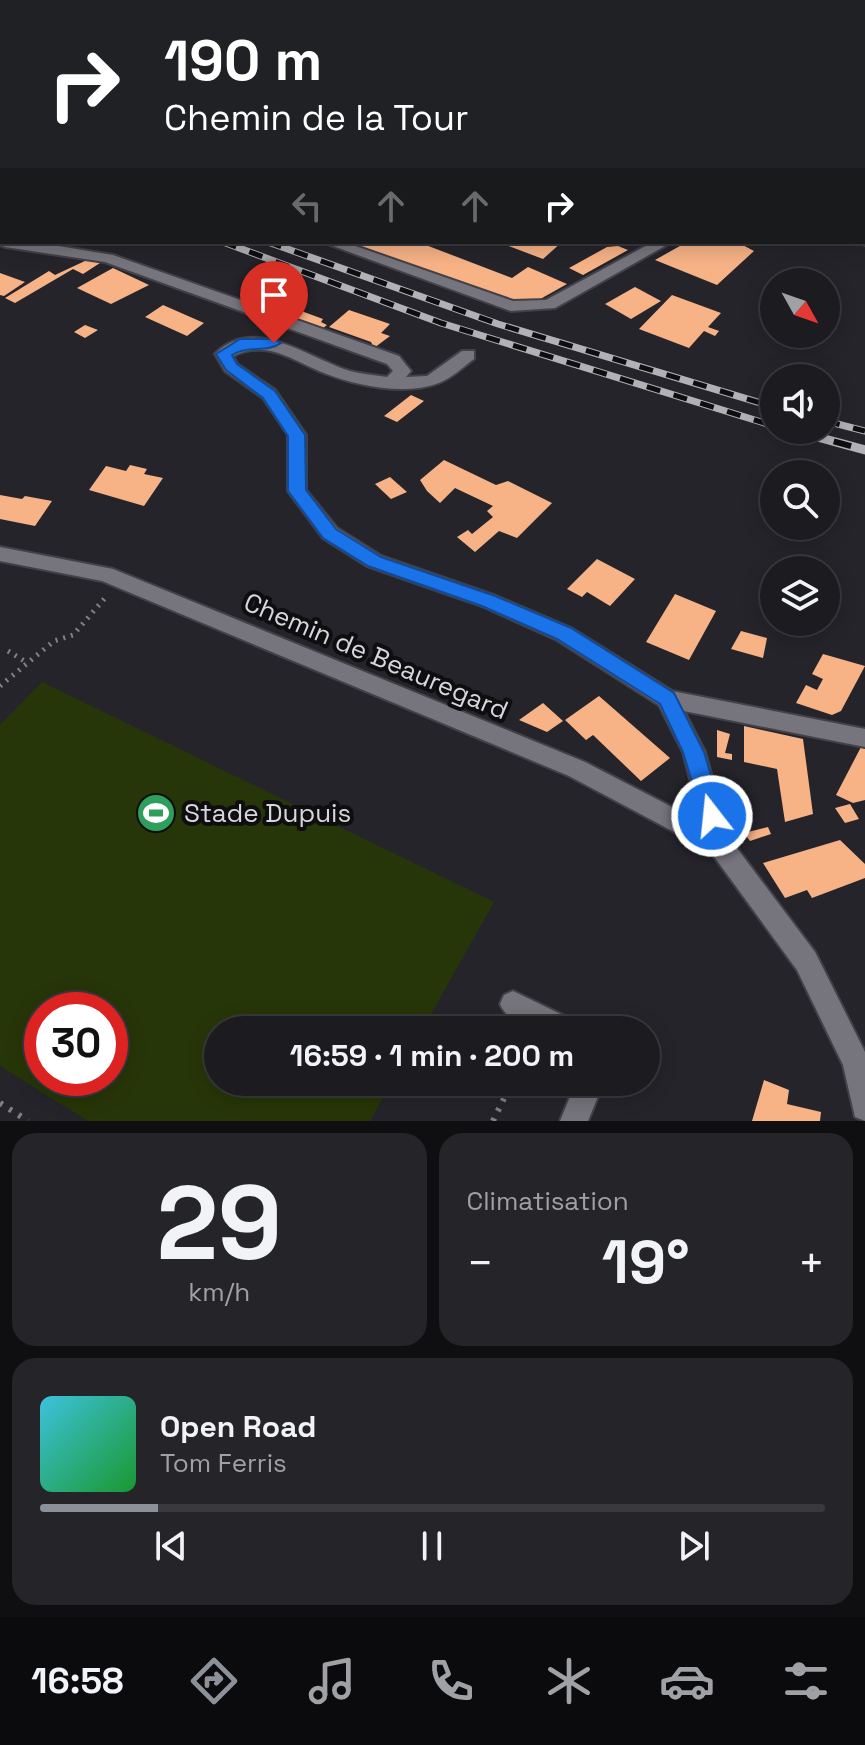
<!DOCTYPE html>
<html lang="fr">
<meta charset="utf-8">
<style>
:root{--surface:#1c1b20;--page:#252429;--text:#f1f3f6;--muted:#a0a1a5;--line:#3a393e;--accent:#8c9099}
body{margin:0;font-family:"Space Grotesk",sans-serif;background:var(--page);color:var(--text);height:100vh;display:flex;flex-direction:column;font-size:30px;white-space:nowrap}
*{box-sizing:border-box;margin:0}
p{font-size:26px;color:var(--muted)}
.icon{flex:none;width:44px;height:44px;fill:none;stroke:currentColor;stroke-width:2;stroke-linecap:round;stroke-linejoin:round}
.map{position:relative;height:1121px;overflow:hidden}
.side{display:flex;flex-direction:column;gap:12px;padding:12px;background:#0f0f12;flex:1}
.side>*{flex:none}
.top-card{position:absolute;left:0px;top:0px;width:866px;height:244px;box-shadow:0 4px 20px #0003,0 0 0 2px var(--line);background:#202124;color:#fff;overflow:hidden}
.needle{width:52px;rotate:130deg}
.controls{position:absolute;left:760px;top:268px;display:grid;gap:16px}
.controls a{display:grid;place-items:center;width:80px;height:80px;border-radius:50%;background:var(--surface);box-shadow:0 4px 20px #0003,0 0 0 2px var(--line);font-size:40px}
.speed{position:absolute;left:24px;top:992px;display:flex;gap:16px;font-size:40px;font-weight:700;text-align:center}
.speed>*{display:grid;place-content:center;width:104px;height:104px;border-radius:50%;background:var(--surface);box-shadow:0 4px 20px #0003,0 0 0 2px var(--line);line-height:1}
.speed .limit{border:12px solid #d22;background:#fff;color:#111}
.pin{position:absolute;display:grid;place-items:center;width:68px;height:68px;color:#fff;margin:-82px -34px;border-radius:50% 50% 50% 0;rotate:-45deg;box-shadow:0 0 8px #0007}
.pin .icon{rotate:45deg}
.me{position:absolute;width:88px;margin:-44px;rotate:344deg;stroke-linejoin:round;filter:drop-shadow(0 0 6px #0008)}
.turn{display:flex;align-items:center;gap:28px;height:168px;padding:0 32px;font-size:36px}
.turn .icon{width:104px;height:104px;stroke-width:2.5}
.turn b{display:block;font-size:56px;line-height:68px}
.lanes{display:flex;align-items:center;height:76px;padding:0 32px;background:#0003;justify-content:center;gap:40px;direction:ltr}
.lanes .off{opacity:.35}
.big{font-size:60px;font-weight:700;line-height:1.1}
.side .tile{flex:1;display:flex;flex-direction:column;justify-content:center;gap:12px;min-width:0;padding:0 28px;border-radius:24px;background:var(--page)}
.side .dial{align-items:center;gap:0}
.dial b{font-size:104px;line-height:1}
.song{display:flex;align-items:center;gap:24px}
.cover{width:96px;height:96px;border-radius:12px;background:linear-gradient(135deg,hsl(190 70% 55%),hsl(130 70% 35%))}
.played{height:8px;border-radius:4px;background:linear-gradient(90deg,var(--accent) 15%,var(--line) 15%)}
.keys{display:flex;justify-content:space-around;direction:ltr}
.heat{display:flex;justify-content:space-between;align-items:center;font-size:44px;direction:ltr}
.side .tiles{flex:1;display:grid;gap:12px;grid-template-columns:1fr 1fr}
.tile:last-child{grid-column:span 2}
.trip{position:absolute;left:204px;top:1016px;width:456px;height:80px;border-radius:40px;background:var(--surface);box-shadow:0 4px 20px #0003,0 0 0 2px var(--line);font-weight:700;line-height:80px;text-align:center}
.tab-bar{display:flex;height:128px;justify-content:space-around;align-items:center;background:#0b0b0d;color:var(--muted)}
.tab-bar .icon{width:56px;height:56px}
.tab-bar .active{color:var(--accent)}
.tab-bar b{font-size:36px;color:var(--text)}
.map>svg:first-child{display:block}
.green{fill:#273608;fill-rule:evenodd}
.building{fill:#f7b286}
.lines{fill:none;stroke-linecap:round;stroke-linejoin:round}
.minor-casing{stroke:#434148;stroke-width:4}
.path-far2{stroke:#818086;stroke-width:3;stroke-dasharray:1 4;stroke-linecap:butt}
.path-far1{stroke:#818086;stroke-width:5;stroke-dasharray:2 6;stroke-linecap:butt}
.path{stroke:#818086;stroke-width:6;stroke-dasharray:3 8;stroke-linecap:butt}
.minor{fill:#76747d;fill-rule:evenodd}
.rail-far1-casing{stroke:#b2b1b6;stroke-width:7}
.rail-casing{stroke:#b2b1b6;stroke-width:9}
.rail-far1{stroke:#0e0e11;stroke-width:5;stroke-dasharray:14;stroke-linecap:butt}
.rail{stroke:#0e0e11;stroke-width:6;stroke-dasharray:18;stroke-linecap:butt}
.route{fill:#1a73e8;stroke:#114b97;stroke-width:2}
.labels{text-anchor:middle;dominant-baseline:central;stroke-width:8;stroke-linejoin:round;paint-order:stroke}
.street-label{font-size:26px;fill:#d7d6db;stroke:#0e0e11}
.poi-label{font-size:26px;fill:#d7d6db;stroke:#0e0e11;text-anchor:start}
</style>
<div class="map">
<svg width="865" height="1121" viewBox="0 0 865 1121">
<rect width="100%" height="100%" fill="#25242b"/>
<!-- green -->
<path class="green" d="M92,0H467L105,2Z
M42,682L494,902L422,1030H218V1082H392L370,1121H88L0,1066V725ZM42,1010H110V1078H42Z"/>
<!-- building -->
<path class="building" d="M341,242H418L512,278L528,267L567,284L535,302L511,301Z
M510,242H562L543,259L506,245Z
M687,242H737L754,251L717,285L655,260Z
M618,246L628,250L583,275L569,268L607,247Z
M87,260L100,263L83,274L73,269L15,303L5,298L49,271L55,275Z
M113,268L149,285L111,304L77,288Z
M0,273L25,282L4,296L0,295Z
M635,287L661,301L631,319L605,304Z
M672,295L721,313L708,327L719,331L715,336L704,331L689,348L639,329Z
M163,305L204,323L187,336L145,317Z
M285,305L323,319L321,322L327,325L322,329L277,312Z
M349,310L390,324L381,333L390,336L374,348L371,342L329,327Z
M85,325L98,330L85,338L74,332Z
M411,395L424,401L397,422L384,416Z
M444,460L496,485L508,481L552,503L517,538L499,531L475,552L457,537L468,530L472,534L493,517L487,511L493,506L455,488L440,503L427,491L420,480Z
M130,465L147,469L144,474L163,478L144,506L89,490L106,466L126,471Z
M390,477L407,492L391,499L375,484Z
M0,495L22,499L25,496L52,501L35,526L0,519Z
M597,559L635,579L610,606L587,592L582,597L567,589Z
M675,594L716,611L689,660L646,642Z
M741,631L767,638L763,658L731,649Z
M823,654L865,666L841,711L832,715L796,703L806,685L817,690L823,679L812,674Z
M599,696L670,758L641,781L593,735L586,740L565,720Z
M543,703L563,721L547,732L519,720Z
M744,726L803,739L813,814L785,822L777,769L744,762Z
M717,730L730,734L725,753L732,754V760L717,757Z
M861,747L865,748V800L853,803L836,795Z
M850,804L859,819L845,823L835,808Z
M768,827L771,834L750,841L744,833Z
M840,840L865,864V878L812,898L807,890L785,898L763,863Z
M764,1080L789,1090L787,1104L821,1112L820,1121H752Z"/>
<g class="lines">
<defs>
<path id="minor" d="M55,0H77L79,2H57Z
M521,0H533L535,2H523Z
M837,0H849L851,2H839Z
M864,11H865V17H864Z
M864,27L865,28V36L864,35Z
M0,96L2,97V105L0,104Z
M865,106V118H864V106Z
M864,235L865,245L859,243L864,242Z
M2,238V242H34L113,255L399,356L411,371L406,377L427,376L462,351H474V359C463,367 452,378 439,383C405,396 357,386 324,373C292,360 267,339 233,356L237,364L275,390L306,435V490L337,528L381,556L496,596L571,628L672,691L865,729V747L684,711L705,752L730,839L815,952L865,1052V1121L855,1117L843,1065L797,970L710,851L569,776L102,581L0,561V547L113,569L585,762L701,822L683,752L659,705L557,640L482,606L367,566L323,538L288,491V435L263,398L225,371L215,354C253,314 310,359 350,371C362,374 375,375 387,377L393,371L387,364L105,262L5,247L0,245Z
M322,242H344L513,301L546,300L653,242H672L555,308L511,311Z
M513,991L575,1021L579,1030C553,1030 512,1032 500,1004L504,995Z
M576,1082H604L588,1121H560Z"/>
</defs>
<!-- minor casing -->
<use href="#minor" class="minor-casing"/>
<!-- path-far2 -->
<path class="path-far2" d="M477,2H484"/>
<!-- path-far1 -->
<path class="path-far1" d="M8,651L26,662
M0,686L54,641L73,635L105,598"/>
<!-- path -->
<path class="path" d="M0,1103L28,1121
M493,1121L512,1082"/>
<!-- minor -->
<use href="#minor" class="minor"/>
<defs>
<path id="rail-far1" d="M223,242L441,323L774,426
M268,242L498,324L774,407
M826,421L865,431
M790,430L806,434"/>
<path id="rail" d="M799,432L865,450"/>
</defs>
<!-- rail-far1 casing -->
<use href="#rail-far1" class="rail-far1-casing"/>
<!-- rail casing -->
<use href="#rail" class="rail-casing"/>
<!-- rail-far1 -->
<use href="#rail-far1" class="rail-far1"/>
<!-- rail -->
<use href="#rail" class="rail"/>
</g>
<!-- route -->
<path class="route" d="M240,339H274L281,343C267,353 248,345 232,355L237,364L275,391L305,435L306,490L336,529L381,557L495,596L571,628L674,693L704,752L723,816L720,822H704L683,752L660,704L557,639L482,606L368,566L323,538L288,491V436L263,398L226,370L216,354Z"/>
<!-- icons -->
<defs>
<symbol id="stadium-disc" viewBox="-11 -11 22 22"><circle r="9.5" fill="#2e9e5b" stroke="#0e0e11"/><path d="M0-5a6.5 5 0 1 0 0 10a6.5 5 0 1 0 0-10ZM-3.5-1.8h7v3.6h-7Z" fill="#fff"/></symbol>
</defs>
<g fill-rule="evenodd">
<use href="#stadium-disc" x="134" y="791" width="44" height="44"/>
</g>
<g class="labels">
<!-- street labels -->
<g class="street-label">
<text transform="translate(376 656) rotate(23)">Chemin de Beauregard</text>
</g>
<!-- poi labels -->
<g class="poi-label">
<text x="184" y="813">Stade Dupuis</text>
</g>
</g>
</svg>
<div class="controls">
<a><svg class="needle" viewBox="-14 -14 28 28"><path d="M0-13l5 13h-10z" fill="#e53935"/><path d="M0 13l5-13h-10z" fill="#a0a1a5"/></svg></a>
<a><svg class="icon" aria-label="sound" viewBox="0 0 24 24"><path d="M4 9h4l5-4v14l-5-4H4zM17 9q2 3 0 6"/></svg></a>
<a><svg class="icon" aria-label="search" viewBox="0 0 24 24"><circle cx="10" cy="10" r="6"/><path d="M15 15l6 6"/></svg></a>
<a><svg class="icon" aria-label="layers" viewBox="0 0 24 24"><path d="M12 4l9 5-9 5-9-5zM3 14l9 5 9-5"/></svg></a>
</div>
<div class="speed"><div class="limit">30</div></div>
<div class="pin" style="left:274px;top:343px;background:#d93025"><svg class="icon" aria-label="arrive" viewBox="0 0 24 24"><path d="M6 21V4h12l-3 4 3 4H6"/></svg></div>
<svg class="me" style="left:712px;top:816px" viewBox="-20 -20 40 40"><circle r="17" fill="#1a73e8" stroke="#fff" stroke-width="3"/><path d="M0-11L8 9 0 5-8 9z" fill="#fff"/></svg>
<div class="trip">16:59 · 1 min · 200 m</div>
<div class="top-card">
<div class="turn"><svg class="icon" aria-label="right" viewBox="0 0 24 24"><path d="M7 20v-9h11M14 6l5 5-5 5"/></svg><div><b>190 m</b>Chemin de la Tour</div></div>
<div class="lanes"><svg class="icon off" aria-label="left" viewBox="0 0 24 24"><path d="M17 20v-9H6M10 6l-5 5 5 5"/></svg><svg class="icon off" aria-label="ahead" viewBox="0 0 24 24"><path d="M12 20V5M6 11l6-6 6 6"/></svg><svg class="icon off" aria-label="ahead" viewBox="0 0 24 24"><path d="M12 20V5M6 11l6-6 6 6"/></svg><svg class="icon" aria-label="right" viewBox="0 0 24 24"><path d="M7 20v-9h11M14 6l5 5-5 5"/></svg></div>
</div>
</div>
<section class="side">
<div class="tiles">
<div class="tile dial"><b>29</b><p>km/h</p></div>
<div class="tile"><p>Climatisation</p>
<div class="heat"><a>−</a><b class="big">19°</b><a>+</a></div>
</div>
<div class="tile">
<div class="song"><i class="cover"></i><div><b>Open Road</b><p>Tom Ferris</p></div></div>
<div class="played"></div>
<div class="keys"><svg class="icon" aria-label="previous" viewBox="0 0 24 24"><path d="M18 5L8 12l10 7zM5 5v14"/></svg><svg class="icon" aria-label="pause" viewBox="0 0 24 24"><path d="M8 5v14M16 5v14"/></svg><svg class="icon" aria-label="next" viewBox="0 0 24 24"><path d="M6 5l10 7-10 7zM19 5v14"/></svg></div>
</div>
</div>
</section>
<nav class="tab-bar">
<b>16:58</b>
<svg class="icon active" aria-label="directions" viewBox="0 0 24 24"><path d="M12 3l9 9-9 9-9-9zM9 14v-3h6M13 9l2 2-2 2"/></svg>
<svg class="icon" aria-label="music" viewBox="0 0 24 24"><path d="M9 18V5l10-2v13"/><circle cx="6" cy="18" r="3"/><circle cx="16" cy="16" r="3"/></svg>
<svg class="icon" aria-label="phone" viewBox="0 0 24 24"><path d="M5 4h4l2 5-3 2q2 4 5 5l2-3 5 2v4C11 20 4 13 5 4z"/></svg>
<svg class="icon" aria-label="climate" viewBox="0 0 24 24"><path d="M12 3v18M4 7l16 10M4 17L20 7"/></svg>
<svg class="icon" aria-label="car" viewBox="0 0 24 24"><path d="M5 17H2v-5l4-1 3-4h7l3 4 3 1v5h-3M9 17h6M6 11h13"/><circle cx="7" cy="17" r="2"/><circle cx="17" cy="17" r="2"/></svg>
<svg class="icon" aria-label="filters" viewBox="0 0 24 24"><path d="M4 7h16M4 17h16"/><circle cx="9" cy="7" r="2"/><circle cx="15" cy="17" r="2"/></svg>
</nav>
